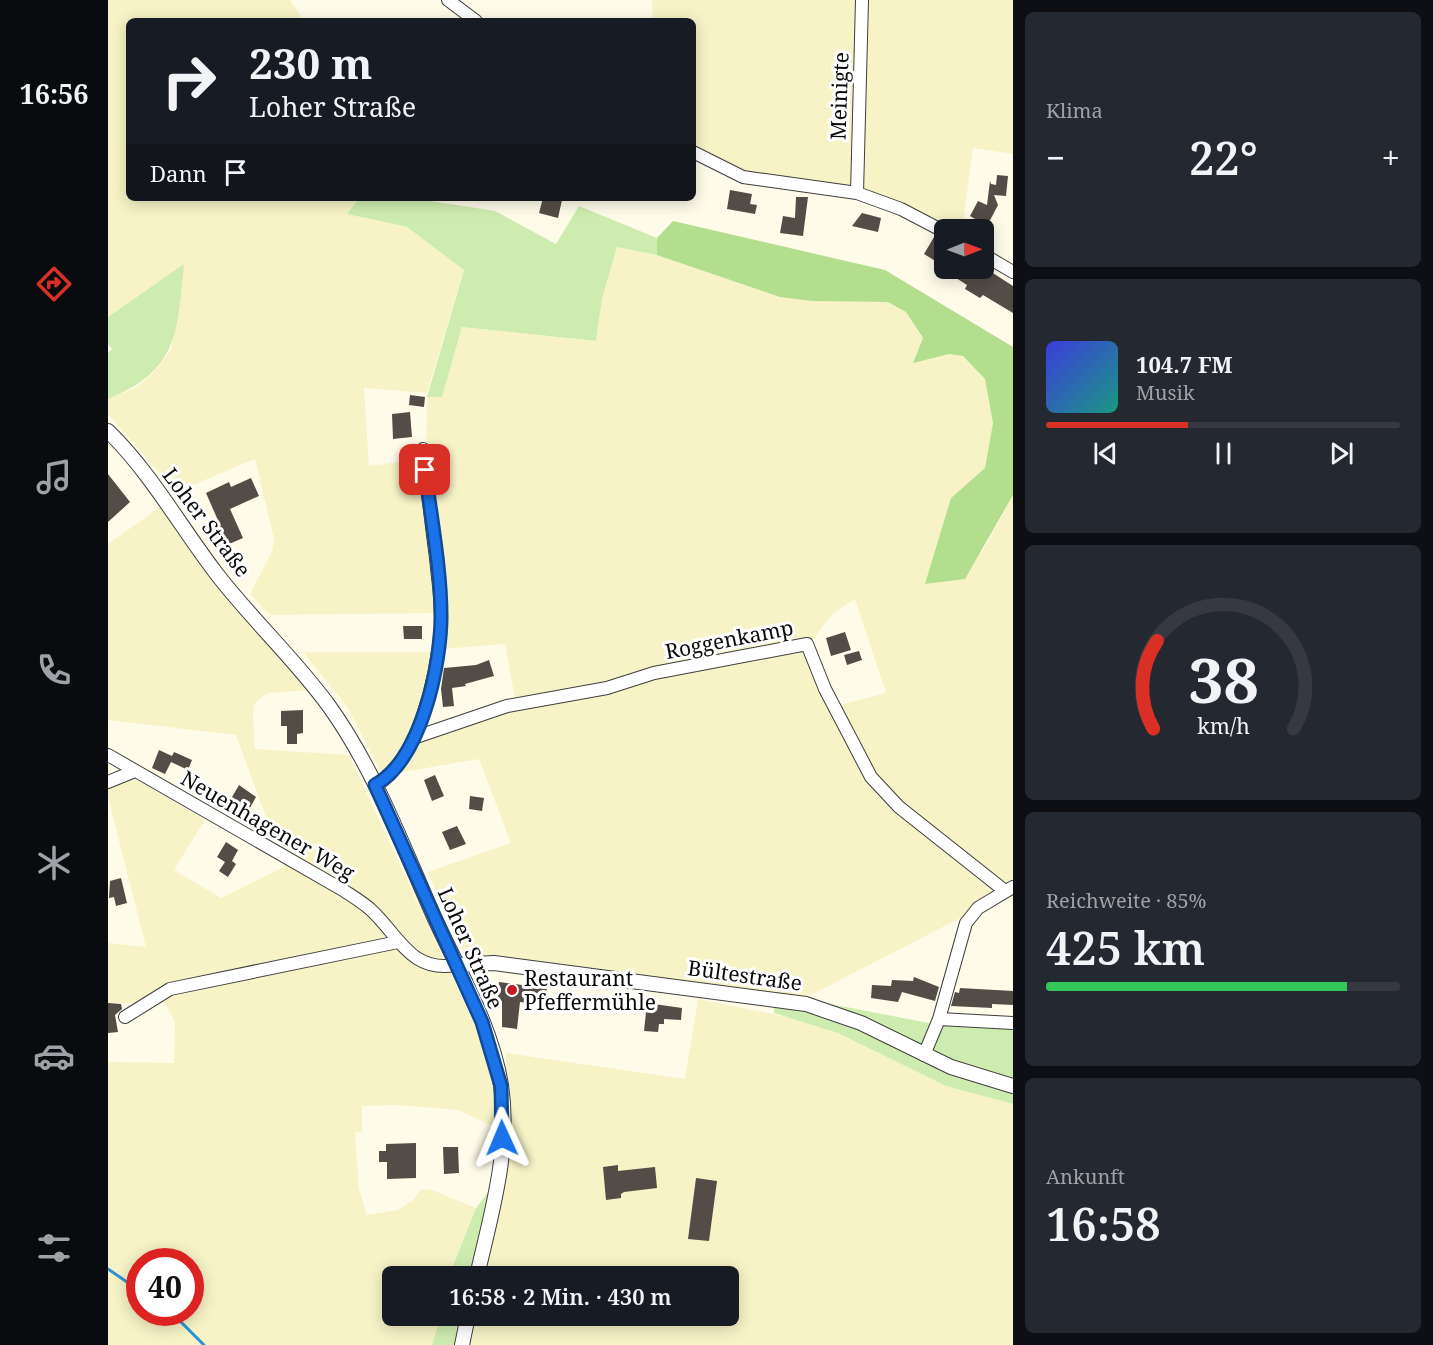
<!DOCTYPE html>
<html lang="de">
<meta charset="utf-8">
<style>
:root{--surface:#171b24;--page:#242831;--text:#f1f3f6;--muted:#9ea1a6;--line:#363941;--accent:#d93025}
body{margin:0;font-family:"Noto Serif",serif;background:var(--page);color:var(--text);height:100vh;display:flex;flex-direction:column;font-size:22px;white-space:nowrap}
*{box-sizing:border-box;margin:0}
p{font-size:20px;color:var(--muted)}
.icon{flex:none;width:33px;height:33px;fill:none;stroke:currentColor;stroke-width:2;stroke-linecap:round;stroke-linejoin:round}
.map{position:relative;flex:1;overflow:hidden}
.panel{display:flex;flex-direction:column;gap:12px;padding:12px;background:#0d0f14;width:420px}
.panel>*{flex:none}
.banner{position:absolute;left:18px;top:18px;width:570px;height:183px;border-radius:9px;box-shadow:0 3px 15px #0003;background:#171b24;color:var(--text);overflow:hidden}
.needle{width:39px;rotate:89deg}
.fabs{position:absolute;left:826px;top:219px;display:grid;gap:12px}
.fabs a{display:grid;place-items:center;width:60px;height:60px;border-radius:9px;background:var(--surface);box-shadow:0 3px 15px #0003;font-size:30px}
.speed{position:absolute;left:18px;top:1248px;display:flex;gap:12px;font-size:30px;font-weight:700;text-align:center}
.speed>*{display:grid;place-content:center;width:78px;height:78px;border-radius:50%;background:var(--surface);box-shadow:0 3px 15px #0003;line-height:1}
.speed .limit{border:9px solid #d22;background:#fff;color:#111}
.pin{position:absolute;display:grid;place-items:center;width:51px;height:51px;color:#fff;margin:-26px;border-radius:12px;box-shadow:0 3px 9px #0006}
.me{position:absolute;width:66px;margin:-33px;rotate:359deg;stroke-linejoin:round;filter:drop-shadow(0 0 4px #0008)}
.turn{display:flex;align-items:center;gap:21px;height:126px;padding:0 24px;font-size:27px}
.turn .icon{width:78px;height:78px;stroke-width:2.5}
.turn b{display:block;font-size:42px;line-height:51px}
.then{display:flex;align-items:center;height:57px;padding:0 24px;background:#0003;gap:12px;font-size:22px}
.big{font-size:45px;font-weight:600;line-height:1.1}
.panel .card{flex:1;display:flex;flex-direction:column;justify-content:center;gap:9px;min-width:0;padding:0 21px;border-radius:9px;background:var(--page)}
.panel .dial{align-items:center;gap:0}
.dial svg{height:156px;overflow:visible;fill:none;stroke:var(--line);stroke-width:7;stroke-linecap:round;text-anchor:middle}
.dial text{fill:var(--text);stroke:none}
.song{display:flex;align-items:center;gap:18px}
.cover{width:72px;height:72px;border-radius:9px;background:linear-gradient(135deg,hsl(240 70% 55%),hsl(170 70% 35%))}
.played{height:6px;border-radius:3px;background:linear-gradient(90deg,var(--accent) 40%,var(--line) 40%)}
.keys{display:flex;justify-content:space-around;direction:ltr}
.heat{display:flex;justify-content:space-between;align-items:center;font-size:33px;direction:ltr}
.charge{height:9px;border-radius:4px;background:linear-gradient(90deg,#34c759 85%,var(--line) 0)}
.trip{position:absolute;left:274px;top:1266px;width:357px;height:60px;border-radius:9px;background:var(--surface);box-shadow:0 3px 15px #0003;font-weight:600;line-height:60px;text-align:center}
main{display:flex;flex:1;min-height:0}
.menu{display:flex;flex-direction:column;width:108px;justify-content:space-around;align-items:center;background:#090b0e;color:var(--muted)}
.menu .icon{width:42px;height:42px}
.menu .active{color:var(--accent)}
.menu b{font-size:27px;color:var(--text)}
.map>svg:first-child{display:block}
.farmland{fill:#f7f3c7;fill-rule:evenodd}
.green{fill:#cfecb0}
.forest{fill:#b2de8e}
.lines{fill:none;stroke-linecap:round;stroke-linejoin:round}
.stream{stroke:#2a93d7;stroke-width:3}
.building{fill:#544c46}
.minor-casing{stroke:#3e3e3e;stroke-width:14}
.tertiary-casing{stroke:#3e3e3e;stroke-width:16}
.minor{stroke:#fff;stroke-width:12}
.tertiary{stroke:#fff;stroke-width:14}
.route-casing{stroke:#114b97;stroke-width:15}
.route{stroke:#1a73e8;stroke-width:10}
.poi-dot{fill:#c41922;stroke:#fff;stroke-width:2}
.labels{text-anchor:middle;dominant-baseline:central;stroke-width:6;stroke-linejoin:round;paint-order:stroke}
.street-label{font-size:21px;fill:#0b0b0b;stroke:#fff}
.poi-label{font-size:21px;fill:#0b0b0b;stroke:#fff;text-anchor:start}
</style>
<main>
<nav class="menu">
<b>16:56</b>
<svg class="icon active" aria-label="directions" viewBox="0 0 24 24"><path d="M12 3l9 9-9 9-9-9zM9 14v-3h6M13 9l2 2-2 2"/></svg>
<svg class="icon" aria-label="music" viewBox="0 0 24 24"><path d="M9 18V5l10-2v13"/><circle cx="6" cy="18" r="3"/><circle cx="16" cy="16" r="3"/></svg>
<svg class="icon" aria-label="phone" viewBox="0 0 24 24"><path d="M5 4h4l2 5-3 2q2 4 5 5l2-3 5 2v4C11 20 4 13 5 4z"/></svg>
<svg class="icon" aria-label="climate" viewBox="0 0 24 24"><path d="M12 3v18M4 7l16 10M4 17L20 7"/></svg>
<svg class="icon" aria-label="car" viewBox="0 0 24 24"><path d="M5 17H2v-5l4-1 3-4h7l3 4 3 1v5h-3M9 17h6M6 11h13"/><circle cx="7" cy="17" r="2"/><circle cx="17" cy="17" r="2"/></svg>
<svg class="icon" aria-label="filters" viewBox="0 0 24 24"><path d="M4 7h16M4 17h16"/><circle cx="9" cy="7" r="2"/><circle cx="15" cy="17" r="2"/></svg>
</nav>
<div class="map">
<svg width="905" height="1345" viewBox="0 0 905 1345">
<rect width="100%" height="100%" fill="#fffbe9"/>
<!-- farmland -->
<path class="farmland" d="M0,0H182L196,21H21V198H251L239,214L299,227L356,269L319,393L256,388L261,466L318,458L319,397H334L354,327L488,341L494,299L509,247L549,255L704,301L780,302L798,312L815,339L841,354L855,356L877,379L885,423L877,468L843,498L873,554L905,495V900L897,895L697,998L356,954L320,872L403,843L371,759L289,773L281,787L240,708L195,652H327L302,741L409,709L397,644L335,649L331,613L162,615L142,594L164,552L166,539L147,459L68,492L0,414V399L27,388L46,372L63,350L76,265L0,317ZM747,599L778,693L728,706L703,642L724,614Z
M544,0H905V154L865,148L854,229L837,230L749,192L636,175L585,150V21H545Z
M55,505L202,690L160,693L151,699L146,705L145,716L147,749L241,755L397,1091L398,1053L577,1079L590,999L695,1020L730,1033L838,1086L905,1104V1345H360L366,1316H621V1276H374L400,1133L350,1110L288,1105L254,1106V1132L247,1133L251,1189L259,1215L290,1210L304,1201L314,1189L324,1190L368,1208L341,1276H285V1316H333L324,1345H0V1062L66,1063L67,1022L57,1003H0V943L38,947L0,797V787L25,778L97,820L66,870L113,898L176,867L128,735L0,720V544ZM32,1262H82V1312H32Z"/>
<!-- green -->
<path class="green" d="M251,198H303L387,211L448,244L471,206L549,238V255L509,247L494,299L488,341L354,327L334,397H319L356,270L299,227L239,214Z
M76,264C69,333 71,370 0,399V353L4,349L0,344V317Z
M666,993L826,1024L905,1027V1104L838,1086L730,1033L666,1013Z
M397,1170L374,1276H341L368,1208Z
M333,1316H366L360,1345H324Z"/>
<!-- forest -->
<path class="forest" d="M565,221L777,270L905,347V495L857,579L817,584L843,498L877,468L885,423L877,379L855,356L841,354L805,363L815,338L798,312L780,302L704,301L672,297L549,255V238Z"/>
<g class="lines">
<!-- stream -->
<path class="stream" d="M0,1269L32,1291
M63,1312L96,1345"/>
</g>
<!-- building -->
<path class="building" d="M889,175L900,176L898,196L886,195L890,205L879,226L862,216L870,201L879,205L882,181L883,184L888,185Z
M622,190L644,194L642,204L649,205L647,214L619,209Z
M688,197H700L695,236L672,233L675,216L687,218Z
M435,198L454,200L450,218L431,213Z
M754,213L773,218L770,232L744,226Z
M826,237L837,244V267L816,254Z
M849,268H877L905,286V313L875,295L872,298L857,289L859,285L845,276Z
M302,395L317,397L316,407L301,405Z
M302,412L304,437L285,439L284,414Z
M0,474L22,502L0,522Z
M143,478L151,496L122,509L135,538L112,548L103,529L112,525L98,493L121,482L123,487Z
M295,626H314V639H296Z
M737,632L743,650L723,656L718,638Z
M751,651L754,660L739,665L736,655Z
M381,660L386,676L357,684L358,686L344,688L346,706L335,707L333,689L336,668L368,665Z
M195,710V733L189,734V744H179V726H173V711Z
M51,750L64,756L66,752L84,760L80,770L63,762L57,774L44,768Z
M327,775L336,796L324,801L316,780Z
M131,785L148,797L138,815L120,804Z
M362,796L376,798L374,811L361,809Z
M349,826L358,844L342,850L334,832Z
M118,842L130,850L124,861L128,864L120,877L111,871L117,862L109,857Z
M13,878L19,903L8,906L6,897L1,898L2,881Z
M806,977L831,987L827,1001L794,992L790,1002L763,998L764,985L783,986L784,980L805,981Z
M391,982L439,988L436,1005L412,1002L409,1029L394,1027V1001H389Z
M852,988L905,991V1005L884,1004V1008L843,1006L847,992L851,993Z
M0,1003L13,1004L14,1009L7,1015L10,1032L0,1033Z
M539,1003L574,1008L573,1020L556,1019V1024H551L550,1032L536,1031Z
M308,1143V1178L279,1179V1162H271V1151H278V1144Z
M335,1147H350L351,1173L336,1174Z
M510,1165V1171L547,1167L549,1188L516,1192L513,1194V1198L498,1200L495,1167Z
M588,1178L609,1181L601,1241L580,1239Z"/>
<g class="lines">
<defs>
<path id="minor" d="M340,0L368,21
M585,152L635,177L749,193L793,209L837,232
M749,193L754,0
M876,255L905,272
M308,737L399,706L499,688L546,673L699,644L717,689L763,777L791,807L897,891
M0,755L235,890C244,896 254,902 262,909C291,935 302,973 348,965
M0,782L27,771
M267,785C312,760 329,674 333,626C334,603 330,580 328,558C323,521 319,485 315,449
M17,1017L62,989L290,942
M831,1019L905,1023
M816,1055L831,1019L858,923L870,908L905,887"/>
<path id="tertiary" d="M0,431C43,473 72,526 108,573C144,620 187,659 221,706C267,770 295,847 327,919C351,971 384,1027 393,1085C403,1150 383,1214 369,1276
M348,965L386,963L698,1004L753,1023L843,1067L905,1086
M354,1345L360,1316"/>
</defs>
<!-- minor casing -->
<use href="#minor" class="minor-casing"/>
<!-- tertiary casing -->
<use href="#tertiary" class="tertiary-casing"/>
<!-- minor -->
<use href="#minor" class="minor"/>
<!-- tertiary -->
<use href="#tertiary" class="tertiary"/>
</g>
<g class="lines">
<defs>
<path id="route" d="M317,470C323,518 333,568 333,616C333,665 313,760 267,785L374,1022L393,1086L394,1138"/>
</defs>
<!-- route casing -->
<use href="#route" class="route-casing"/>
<!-- route -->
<use href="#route" class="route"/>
</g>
<!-- markers -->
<circle class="poi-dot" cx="404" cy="990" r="6"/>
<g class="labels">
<!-- street labels -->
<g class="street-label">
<text transform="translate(731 96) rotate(-88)">Meinigte</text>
<text transform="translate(99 522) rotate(53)">Loher Straße</text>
<text transform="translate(621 639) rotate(-11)">Roggenkamp</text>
<text transform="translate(160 825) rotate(30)">Neuenhagener Weg</text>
<text transform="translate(363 948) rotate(66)">Loher Straße</text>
<text transform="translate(637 975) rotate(8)">Bültestraße</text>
</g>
<!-- poi labels -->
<g class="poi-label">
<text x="416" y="978">Restaurant<tspan x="416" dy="24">Pfeffermühle</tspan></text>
</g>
</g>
</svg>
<div class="fabs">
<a><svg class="needle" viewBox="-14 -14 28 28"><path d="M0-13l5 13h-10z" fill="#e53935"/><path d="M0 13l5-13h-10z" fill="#9ea1a6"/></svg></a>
</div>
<div class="speed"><div class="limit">40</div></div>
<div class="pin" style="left:317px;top:470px;background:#d93025"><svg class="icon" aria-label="arrive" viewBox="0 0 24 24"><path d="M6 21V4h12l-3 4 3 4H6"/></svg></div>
<svg class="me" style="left:394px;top:1138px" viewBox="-20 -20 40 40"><path d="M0-17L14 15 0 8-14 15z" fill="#1a73e8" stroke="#fff" stroke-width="4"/></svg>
<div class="trip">16:58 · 2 Min. · 430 m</div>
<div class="banner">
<div class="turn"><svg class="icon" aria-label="right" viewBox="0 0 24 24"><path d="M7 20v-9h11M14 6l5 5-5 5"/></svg><div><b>230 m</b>Loher Straße</div></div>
<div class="then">Dann<svg class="icon" aria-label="arrive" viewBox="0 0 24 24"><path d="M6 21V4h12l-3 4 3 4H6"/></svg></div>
</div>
</div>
<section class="panel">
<div class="card"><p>Klima</p>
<div class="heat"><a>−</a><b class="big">22°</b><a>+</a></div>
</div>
<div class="card">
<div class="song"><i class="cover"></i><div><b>104.7 FM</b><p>Musik</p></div></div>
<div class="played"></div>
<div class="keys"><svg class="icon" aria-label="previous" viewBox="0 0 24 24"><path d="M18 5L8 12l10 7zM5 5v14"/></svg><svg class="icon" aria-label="pause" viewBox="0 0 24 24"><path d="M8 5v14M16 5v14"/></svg><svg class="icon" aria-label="next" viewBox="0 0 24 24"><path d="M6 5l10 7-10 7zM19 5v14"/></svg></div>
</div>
<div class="card dial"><svg viewBox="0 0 100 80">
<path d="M14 69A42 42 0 1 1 86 69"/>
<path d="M14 69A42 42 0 0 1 16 24" stroke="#d93025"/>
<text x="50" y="56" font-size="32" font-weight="700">38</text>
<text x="50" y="72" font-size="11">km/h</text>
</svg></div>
<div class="card"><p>Reichweite · 85%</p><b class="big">425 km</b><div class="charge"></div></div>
<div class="card"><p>Ankunft</p><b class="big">16:58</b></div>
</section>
</main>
